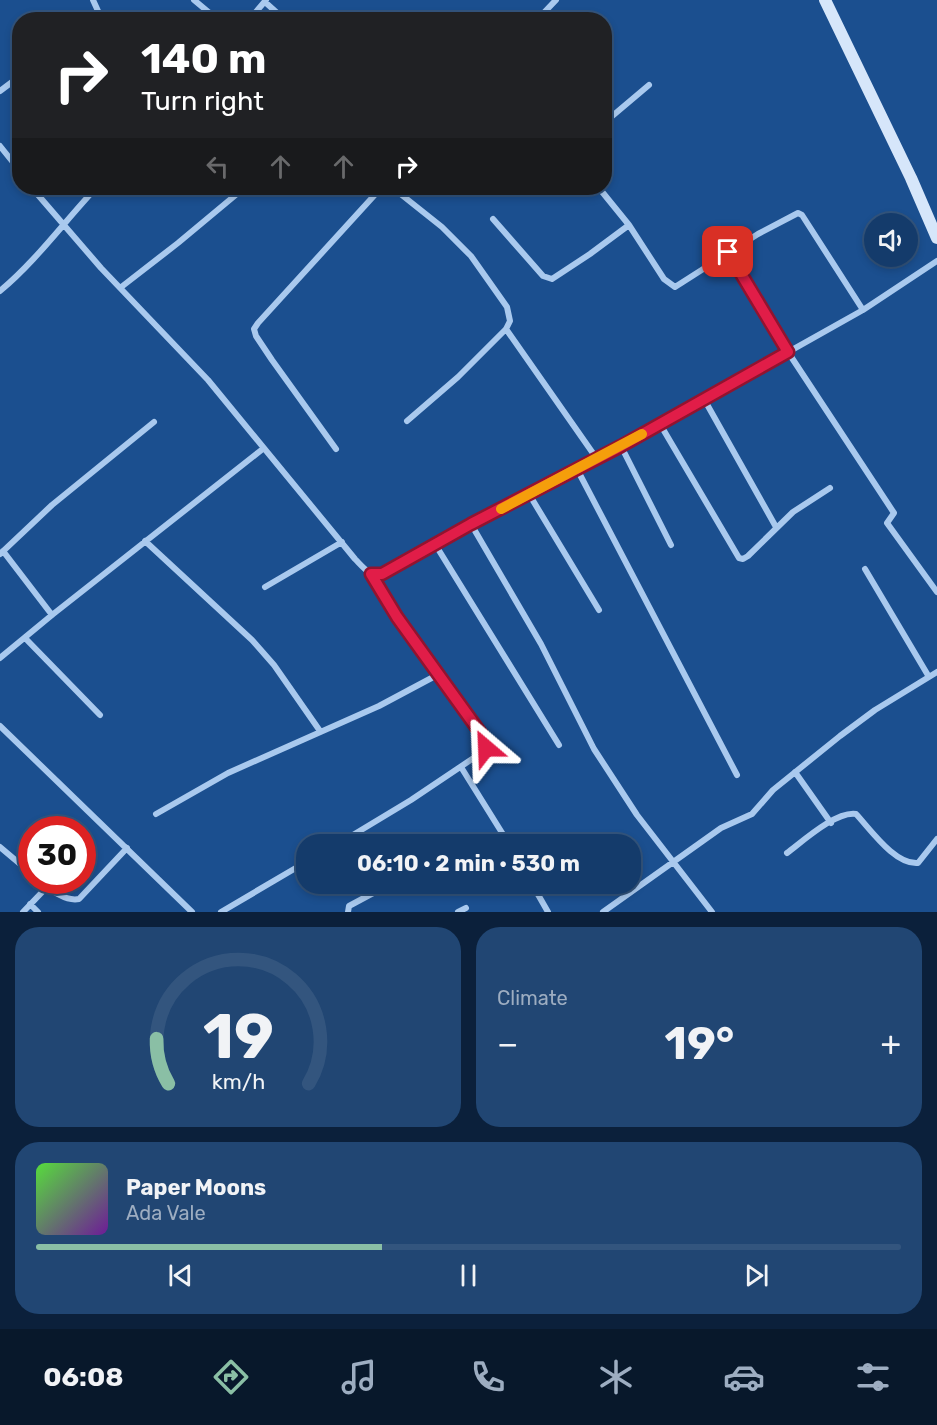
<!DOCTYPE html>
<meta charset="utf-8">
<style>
:root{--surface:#143b6b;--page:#214673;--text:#f1f3f6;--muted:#9dadc1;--line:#33557e;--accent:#8abfa5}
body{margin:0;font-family:Rubik,sans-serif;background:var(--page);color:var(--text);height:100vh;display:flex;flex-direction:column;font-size:22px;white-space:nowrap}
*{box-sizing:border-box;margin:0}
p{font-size:20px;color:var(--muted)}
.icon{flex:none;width:33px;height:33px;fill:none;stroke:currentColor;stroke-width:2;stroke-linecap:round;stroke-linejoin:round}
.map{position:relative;height:912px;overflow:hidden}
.panel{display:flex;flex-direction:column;gap:15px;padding:15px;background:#0b203b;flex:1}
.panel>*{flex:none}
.hud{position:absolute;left:12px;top:12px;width:600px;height:183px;border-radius:24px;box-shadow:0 3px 9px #0003,0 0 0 2px var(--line);background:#202124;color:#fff;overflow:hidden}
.tools{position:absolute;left:864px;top:213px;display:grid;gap:12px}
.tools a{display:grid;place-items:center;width:54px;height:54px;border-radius:50%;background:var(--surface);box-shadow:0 3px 9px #0003,0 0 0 2px var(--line);font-size:30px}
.speed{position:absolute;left:18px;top:816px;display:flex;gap:12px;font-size:30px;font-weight:700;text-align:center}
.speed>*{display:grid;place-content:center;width:78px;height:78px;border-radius:50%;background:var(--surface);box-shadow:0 3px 9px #0003,0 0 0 2px var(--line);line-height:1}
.speed .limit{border:9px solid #d22;background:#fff;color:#111}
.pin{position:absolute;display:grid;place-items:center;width:51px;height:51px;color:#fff;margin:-26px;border-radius:12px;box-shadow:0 3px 9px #0006}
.me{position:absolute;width:66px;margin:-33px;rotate:334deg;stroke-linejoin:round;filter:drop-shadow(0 0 4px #0008)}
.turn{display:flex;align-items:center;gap:21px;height:126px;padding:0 30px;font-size:27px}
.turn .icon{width:78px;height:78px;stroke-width:2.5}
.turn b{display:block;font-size:42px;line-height:51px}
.lanes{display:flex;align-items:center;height:57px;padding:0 30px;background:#0003;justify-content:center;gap:30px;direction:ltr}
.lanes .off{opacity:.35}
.big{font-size:45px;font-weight:700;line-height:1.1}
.panel .widget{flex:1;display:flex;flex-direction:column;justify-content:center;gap:9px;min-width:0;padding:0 21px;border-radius:24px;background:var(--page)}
.panel .dial{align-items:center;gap:0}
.dial svg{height:156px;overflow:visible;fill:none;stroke:var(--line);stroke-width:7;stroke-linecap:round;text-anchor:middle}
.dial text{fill:var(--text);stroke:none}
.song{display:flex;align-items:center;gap:18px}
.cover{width:72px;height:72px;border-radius:9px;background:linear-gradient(135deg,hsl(110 70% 55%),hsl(280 70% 35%))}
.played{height:6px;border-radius:3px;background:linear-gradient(90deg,var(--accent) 40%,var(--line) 40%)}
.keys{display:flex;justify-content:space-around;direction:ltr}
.heat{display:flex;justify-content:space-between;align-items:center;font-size:33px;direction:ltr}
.panel .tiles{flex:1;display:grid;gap:15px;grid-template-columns:1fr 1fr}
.widget:last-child{grid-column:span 2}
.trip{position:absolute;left:296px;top:834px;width:345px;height:60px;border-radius:24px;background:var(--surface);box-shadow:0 3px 9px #0003,0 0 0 2px var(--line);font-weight:700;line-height:60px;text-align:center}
.tab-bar{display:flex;height:96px;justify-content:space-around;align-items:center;background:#08182b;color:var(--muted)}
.tab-bar .icon{width:42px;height:42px}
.tab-bar .active{color:var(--accent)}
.tab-bar b{font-size:27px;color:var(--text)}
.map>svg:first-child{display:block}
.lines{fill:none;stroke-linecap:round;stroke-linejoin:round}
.minor{stroke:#a9c9ee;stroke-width:6}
.secondary{stroke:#d6e6fa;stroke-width:12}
.route-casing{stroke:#92132f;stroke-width:15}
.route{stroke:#e11d48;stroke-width:10}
.slow{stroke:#f59e0b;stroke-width:10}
</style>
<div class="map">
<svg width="937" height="912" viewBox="0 0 937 912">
<rect width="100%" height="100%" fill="#1b4f8f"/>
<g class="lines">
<!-- minor -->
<path class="minor" d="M194,0L218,20
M265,2L285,20
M90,20L98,11L93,0
M249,20L266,0
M537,20L556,0
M0,91L20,76
M604,123L649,85
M0,146L20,171
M32,188L101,268L208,380L355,559C363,567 370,577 382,575L471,524L621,446L863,310L937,261
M393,188L442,227L471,256L507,307L510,321L506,329L458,377L407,421
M599,188L629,225L664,279L675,287L758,234L798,213L802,215L863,310
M493,219L543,276L552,279L590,254L629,225
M728,252L788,352L894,513L887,523L937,592
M120,288L178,243L244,188
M0,291C36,261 64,222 96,188
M506,329L597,459
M704,399L776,527
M660,424L739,558L743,559L748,556L793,512L830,488
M621,446L671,545
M336,449L272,360L256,336L254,329L258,323L381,188
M577,469L737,775
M529,494L599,610
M471,524L541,644L594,749L637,815L712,912
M145,541L252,640L274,665L320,731
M435,544L559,745
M3,551L52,615
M0,554L52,505L154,422
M865,569L929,677
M265,587L342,542
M25,638L100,715
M0,658L52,615L264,448
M0,726L192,912
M461,767L509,844
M795,772L831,823
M156,814L228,773L379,706L439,674
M338,844L411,800L481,753L486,748L487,742L397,617L371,574
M0,847L32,874
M787,853C803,841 836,811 856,814C871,830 895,865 918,863L937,839
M39,880C49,889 65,902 79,899L127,848
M532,884L548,912
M30,904L38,912
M23,912L47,887
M221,912L306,862
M348,912L349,906L390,884
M458,912L466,908
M603,912L721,828L752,814L773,790L840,736L875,710L937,672"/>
<!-- secondary -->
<path class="secondary" d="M825,0L911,178L937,238"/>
</g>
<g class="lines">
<defs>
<path id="route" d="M486,748L487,742L397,617L371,574H382L471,524L621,446L788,352L728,252"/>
</defs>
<!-- route casing -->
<use href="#route" class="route-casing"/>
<!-- route -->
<use href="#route" class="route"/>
<!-- slow -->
<path class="slow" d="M501,509L642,434"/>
</g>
</svg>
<div class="tools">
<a><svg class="icon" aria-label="sound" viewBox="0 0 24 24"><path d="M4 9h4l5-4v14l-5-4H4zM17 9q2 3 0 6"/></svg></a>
</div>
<div class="speed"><div class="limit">30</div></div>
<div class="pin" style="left:728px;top:252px;background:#d93025"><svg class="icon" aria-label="arrive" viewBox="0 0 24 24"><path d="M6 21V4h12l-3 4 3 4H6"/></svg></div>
<svg class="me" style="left:486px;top:748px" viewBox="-20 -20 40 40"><path d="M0-17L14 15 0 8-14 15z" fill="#e11d48" stroke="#fff" stroke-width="4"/></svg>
<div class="trip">06:10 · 2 min · 530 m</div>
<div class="hud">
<div class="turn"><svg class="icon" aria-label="right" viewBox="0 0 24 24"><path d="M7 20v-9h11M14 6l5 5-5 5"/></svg><div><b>140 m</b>Turn right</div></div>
<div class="lanes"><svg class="icon off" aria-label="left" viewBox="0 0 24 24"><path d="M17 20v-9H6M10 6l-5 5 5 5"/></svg><svg class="icon off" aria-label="ahead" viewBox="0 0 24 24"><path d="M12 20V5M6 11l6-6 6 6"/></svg><svg class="icon off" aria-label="ahead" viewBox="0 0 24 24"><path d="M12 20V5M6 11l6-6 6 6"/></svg><svg class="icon" aria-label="right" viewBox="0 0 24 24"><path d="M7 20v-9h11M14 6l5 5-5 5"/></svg></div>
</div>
</div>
<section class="panel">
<div class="tiles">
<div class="widget dial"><svg viewBox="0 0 100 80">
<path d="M14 69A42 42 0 1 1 86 69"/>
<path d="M14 69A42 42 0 0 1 8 46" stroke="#8abfa5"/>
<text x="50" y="56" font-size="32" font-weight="700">19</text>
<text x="50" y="72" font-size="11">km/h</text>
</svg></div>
<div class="widget"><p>Climate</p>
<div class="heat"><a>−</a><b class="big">19°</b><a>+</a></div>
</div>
<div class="widget">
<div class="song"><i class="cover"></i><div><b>Paper Moons</b><p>Ada Vale</p></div></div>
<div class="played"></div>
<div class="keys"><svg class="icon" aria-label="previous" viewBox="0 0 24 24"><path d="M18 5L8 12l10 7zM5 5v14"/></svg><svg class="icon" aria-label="pause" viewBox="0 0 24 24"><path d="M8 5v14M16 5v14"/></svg><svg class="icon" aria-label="next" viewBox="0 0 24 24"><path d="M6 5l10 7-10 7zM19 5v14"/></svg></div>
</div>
</div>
</section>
<nav class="tab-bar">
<b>06:08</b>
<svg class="icon active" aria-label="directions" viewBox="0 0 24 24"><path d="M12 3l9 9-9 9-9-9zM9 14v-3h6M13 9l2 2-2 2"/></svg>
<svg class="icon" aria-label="music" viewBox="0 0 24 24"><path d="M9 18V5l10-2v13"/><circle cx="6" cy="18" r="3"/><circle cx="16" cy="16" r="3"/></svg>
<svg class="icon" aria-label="phone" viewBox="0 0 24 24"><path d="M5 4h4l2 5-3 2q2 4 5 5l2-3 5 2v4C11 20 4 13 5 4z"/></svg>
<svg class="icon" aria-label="climate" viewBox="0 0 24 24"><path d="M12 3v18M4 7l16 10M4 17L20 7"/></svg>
<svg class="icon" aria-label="car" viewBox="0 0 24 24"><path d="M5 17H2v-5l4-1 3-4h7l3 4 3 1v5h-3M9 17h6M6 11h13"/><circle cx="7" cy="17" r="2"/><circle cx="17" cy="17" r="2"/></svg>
<svg class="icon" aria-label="filters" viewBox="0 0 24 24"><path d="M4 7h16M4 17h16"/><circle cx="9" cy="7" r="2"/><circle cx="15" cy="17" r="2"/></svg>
</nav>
